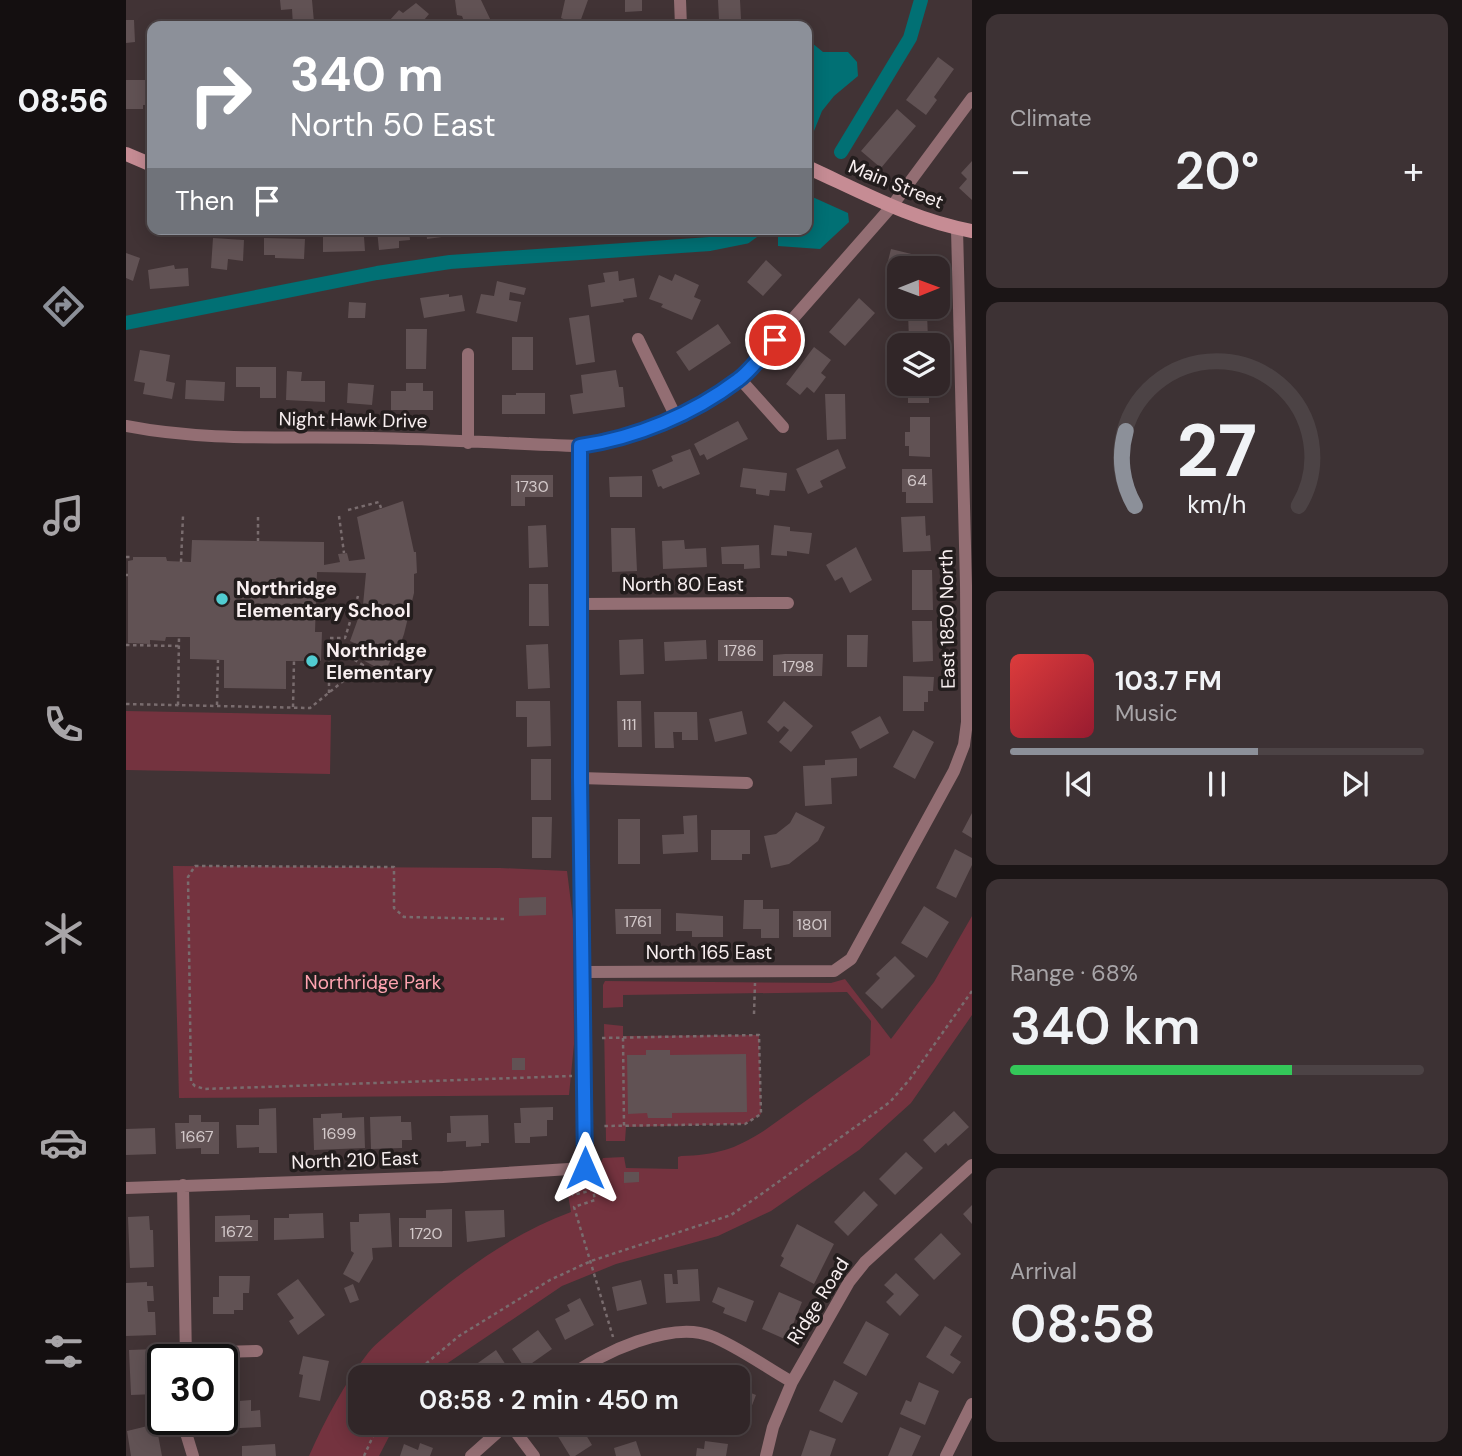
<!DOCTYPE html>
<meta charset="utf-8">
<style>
:root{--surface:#312628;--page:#3d3234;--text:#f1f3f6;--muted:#a8a5a8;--line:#4c4345;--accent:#8c9099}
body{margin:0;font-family:"DM Sans",sans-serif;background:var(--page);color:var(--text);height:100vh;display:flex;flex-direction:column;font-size:26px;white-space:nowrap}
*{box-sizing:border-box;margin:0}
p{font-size:23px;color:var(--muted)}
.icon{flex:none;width:38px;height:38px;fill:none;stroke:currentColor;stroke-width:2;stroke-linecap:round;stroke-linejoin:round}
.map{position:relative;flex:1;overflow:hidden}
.side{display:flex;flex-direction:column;gap:14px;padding:14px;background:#1b1516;width:490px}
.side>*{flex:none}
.hud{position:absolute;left:21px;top:21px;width:665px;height:214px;border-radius:14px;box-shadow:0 4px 18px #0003,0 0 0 2px var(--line);background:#8c9099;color:#fff;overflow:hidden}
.needle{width:46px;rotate:89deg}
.fabs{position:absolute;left:761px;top:256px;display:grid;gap:14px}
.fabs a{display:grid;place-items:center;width:63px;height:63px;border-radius:14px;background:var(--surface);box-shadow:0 4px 18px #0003,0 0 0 2px var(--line);font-size:35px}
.speed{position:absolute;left:21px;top:1344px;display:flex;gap:14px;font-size:35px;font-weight:700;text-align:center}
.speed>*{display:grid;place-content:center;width:91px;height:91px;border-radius:50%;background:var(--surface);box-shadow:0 4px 18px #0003,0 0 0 2px var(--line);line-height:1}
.speed .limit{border:4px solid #111;border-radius:10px;background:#fff;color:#111}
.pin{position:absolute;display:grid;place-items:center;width:60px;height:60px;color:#fff;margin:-30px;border:4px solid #fff;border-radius:50%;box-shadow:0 2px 7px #0007}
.me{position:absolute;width:77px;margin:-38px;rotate:0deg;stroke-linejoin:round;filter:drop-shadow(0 0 5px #0008)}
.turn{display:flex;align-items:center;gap:24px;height:147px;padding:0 28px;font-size:32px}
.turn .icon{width:91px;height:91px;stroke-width:2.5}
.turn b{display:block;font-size:49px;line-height:60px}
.then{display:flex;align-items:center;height:66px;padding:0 28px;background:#0003;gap:14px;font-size:26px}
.big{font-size:52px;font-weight:600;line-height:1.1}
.side .widget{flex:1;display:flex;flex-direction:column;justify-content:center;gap:10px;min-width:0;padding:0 24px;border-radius:14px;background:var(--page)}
.side .dial{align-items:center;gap:0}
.dial svg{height:182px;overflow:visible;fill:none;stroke:var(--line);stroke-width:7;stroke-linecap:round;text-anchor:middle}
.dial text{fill:var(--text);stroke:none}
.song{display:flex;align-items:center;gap:21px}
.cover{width:84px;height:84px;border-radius:10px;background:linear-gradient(135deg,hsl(0 70% 55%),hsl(350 70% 35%))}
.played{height:7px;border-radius:4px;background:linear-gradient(90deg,var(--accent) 60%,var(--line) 60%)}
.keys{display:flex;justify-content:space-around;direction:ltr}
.heat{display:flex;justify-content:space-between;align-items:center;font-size:38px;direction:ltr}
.charge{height:10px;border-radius:5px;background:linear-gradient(90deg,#34c759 68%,var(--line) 0)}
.trip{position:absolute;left:222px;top:1365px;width:402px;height:70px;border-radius:14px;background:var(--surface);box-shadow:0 4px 18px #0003,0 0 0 2px var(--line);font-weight:600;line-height:70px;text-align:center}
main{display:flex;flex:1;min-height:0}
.tab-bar{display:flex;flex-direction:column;width:126px;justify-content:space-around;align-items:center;background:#140f10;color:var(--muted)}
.tab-bar .icon{width:49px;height:49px}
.tab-bar .current{color:var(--accent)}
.tab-bar b{font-size:32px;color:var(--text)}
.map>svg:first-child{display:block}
.green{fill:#74333f}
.water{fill:#017074}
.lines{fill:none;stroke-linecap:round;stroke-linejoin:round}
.canal{stroke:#017074;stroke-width:14}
.building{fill:#615254}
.path{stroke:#796c6e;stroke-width:2.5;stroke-dasharray:3.5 3.5;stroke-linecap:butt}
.street{stroke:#936e73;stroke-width:12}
.secondary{stroke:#c68c94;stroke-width:14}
.route-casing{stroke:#114b97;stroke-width:18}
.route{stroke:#1a73e8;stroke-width:12}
.poi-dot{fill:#51ccd1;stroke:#231d1d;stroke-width:2.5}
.labels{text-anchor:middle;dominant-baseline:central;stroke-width:7;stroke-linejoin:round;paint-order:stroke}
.number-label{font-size:16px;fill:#d2c8c9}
.street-label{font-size:19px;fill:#f8eff0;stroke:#231d1d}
.poi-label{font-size:19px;font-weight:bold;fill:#f8eff0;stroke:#231d1d;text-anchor:start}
.park-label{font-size:19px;fill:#fea3b0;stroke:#231d1d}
</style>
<main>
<nav class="tab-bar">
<b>08:56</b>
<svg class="icon current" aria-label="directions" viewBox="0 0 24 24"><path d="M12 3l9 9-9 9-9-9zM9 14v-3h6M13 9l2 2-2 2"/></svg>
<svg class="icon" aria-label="music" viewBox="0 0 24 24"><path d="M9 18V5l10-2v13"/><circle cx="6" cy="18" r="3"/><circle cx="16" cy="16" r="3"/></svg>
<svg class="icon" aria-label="phone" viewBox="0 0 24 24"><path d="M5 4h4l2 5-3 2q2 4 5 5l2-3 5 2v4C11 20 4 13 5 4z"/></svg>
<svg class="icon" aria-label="climate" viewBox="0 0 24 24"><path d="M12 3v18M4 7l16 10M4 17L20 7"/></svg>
<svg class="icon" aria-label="car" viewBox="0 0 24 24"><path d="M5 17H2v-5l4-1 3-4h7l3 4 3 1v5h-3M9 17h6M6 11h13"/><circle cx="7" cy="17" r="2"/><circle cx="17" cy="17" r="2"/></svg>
<svg class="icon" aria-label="filters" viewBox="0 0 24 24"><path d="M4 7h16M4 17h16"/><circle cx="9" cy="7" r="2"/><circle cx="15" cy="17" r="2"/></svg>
</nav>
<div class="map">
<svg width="846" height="1456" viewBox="0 0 846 1456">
<rect width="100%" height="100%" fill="#413335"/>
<!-- green -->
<path class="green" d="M0,711L205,715L204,774L0,770Z
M47,866L374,868L441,871L447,919L448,1044L443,1095L53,1098Z
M846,916V1015L785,1103L733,1150L645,1211L592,1236L490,1264L436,1286L301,1377H234V1423H270L253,1456H183C199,1420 218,1384 242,1353C252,1341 266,1331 278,1320C328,1277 382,1235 445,1212L441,1189L470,1173L477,1158L498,1157L500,1168L552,1169V1157L555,1156C590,1155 610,1149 639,1130L744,1055L745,1021L721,992L497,995V1007L477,1008V985L479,981L705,983L719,979L765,1039L808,982Z
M478,1024L497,1026V1036L633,1035L635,1114L619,1124L500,1127L499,1141H480Z"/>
<!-- water -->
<path class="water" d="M681,39L697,52H722L731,62L732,76L708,96L696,111L686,136L681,135Z
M682,195L722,213L723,222L694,249L652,246V229H681Z"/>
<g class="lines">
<!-- canal -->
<path class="canal" d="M715,152L784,38L795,0
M0,323L251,273L324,262L584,244L619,237L630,229"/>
</g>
<!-- building -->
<path class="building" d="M154,0H186L188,22H186V26H167L166,9L155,10Z
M329,0H355L367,25L334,26L339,24L336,16L331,15Z
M439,0H462L453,25L435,18Z
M499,0H516V11L499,12Z
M592,0H614L615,19L593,20Z
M290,3L303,14L293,26H269L263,21L273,10L277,13Z
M0,20H8L9,42L0,43Z
M812,57L828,69L808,97L811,100L800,115L780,100Z
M0,80H26V105H17V109H0Z
M771,109L790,126L755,168L735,151Z
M846,161V200L833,188L841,179L835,173Z
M283,229L284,240L273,241V248L253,250L251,230Z
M300,229H345V233L301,239Z
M355,229H395V233L356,235Z
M228,234V237H238L239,251L197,252V235Z
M87,238L118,240L117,261L102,259L101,270L85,268Z
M138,238L179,239L178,259L149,258V255H138Z
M765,249L806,259L804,268H774V273L760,269Z
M0,253L14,258L7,281L0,278Z
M640,260L656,275L637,296L621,282Z
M48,265L49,269L62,268L63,286L24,289L22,270Z
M492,271L493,281L508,278L511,297L497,299L498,302L465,307L462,285L479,282L477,273Z
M549,274L573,285L568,297L575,300L566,320L535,307L537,304L523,299L533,275L546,281Z
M371,281L400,288L398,295L384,292L383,300L395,302L391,322L350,313L355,294L368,296Z
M323,294V297L336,295L339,311L298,318L294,298Z
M733,298L749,313L719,346L703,332Z
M223,302L240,303L239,318H222Z
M782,313H801L802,339L783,340Z
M463,315L469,362L450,365L443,318Z
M592,324L605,343L563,371L550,352Z
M280,329H301L300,369H280Z
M386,337H407V370H386Z
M688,347L705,360L695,373L700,377L688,393L681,387L674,395L660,384Z
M14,350L44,355L40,381L49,383L46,399L17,394L19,383L8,381Z
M110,367H150V398H134V387H110Z
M490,370L493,387H497L499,407L447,414L444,395L457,393L455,375Z
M161,371L176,372L175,381H199V402L160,400Z
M60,380L99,382L98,401L59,399Z
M222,383L248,385L246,405L221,403Z
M280,383H297V391H307V410H265V391H280Z
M782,383H803V403H782Z
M390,393H419V414H376V395H390Z
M699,394H719L720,439L701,440Z
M784,417H804V457L783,456V446H779V432H784Z
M612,421L622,439L581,460L578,454L574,456L568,444Z
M564,449L574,474L537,489L535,486L532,487L526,470L547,461L545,456Z
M712,449L720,468L694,481L697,487L682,494L670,469Z
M617,468L661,473L659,491L644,490L643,496L630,494V489L614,487Z
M776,469H806L807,503H780V492H776Z
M385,475H427V497H399V506H385Z
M516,476V497H484L483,477Z
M277,501L288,552H290L291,573L288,574V593L278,634L271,654L268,653L259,672L235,659L241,649L224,641L237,605L240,573L191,572L189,632H196L195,661H160V689L98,688V660L64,659V637H40L39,641L24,640V644L2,643V561L7,560V557H40L41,561L65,562L66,540L198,542V565L214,562L212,554L221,553L223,561L239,559L231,517Z
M799,516L800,536L804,535L805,551L777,552L775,517Z
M420,525L422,567L403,568L402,526Z
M648,525L664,527V531L686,533L683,554L661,551V556L645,555Z
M485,528H509L511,571L486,572Z
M558,540L559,549L580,548L581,567L537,569L536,541Z
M633,545L634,568L618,569V564H596L595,547Z
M730,547L746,580L724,593L716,577L709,581L700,565Z
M786,570H806L807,610H786Z
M403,584H422L423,626H403Z
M786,621H806L807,661L787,662Z
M721,635H742L741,667H721Z
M517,639L518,674L494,675L493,640Z
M580,640L581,659L539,661L538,642Z
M592,640H637V661H592Z
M422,644L424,688L402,689L400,645Z
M659,654H697L696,676H647V655Z
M777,676L808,677L807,691H802V702H798V711H777Z
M390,701H424L425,746L401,747V717H390Z
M491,701H515L516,747H492Z
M658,701L687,726L665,752L653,742L663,730L658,726L652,732L641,722Z
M616,711L621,734L589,742L583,719Z
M528,712H571L572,740H556V732H547L548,748H529Z
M754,716L763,733L734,749L725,732Z
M787,730L808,742L789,779L767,767Z
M731,758V776L705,778L706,804L679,806L677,766L699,765V760Z
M405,759H425V800H405Z
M670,812L699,827L692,841L663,864L645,868L638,836L650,834L664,823Z
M846,813V838L836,832Z
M571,815L572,852L537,854L536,835L558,834L557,816Z
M406,817H426L425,858H406Z
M492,819H514V864H492Z
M585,830H624V854H616V860H585Z
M829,849L846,858V865L830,898L810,888Z
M420,897V915L393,916V898Z
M618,900H637V909H653V938H635V929H617Z
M798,906L823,922L801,958L775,943Z
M489,909H535V934H490Z
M667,911H705V937H667Z
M550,913L597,916V937H566V931H550Z
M769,956L789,976L756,1009L739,993L754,978L750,974Z
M520,1050H544V1055L620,1054L621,1112L546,1113V1118H522L521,1113L502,1114L501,1055H520Z
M386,1058H399V1070H386Z
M427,1107V1120H421V1136L404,1137V1143H389L388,1123H395L394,1108Z
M150,1108L151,1153H133V1147L111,1148L110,1125H133V1109Z
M828,1111L843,1127L822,1146L820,1143L809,1153L797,1140Z
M216,1113V1118L238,1117L239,1148L188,1150L187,1118H195V1114Z
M63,1115H75V1122H93V1154H75V1148L50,1149L49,1123H63Z
M362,1115L363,1143H355V1146L340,1147V1141L321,1142V1133H325L324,1116Z
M275,1116V1122H285L286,1140H276V1148L245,1149L244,1117Z
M29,1128L30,1154L0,1155V1129Z
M780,1152L797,1168L769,1195L753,1179Z
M498,1172H513V1182L498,1183Z
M738,1191L752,1205L722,1236L708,1222Z
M846,1205V1224L837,1214Z
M326,1209V1247H273V1218H300V1210Z
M378,1210L379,1237L341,1242L339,1211Z
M197,1213L198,1238L148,1240V1218H163V1214Z
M264,1213L266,1247L246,1248L247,1259L233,1283L217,1274L228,1253L225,1251L224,1222H233V1214Z
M124,1215V1220H132V1241L89,1242V1216Z
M23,1216L24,1230H27L28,1267L4,1268L2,1217Z
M671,1224L708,1244L688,1284L654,1266L658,1258L655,1256Z
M815,1233L835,1254L808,1280L788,1259Z
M572,1269L574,1301L540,1303L538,1274H546L547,1284H552L551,1270Z
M770,1273L793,1295L774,1316L760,1302L768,1294L758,1285Z
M93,1276H124L123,1293H117V1310H108V1314H87V1297H93Z
M172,1279L199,1315L172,1335L163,1321L168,1318L151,1294Z
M515,1280L521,1304L491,1311L486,1287Z
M21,1282V1286H27L28,1301H21L22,1312H29L30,1335L0,1336V1283Z
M227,1284L233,1300L224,1303L218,1288Z
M592,1287L628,1301L620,1322L597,1313L599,1308L586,1302Z
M653,1292L676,1302L661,1340L636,1329Z
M454,1298L468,1325L439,1340L429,1319L444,1311L441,1305Z
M740,1321L763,1334L740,1376L717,1363Z
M819,1326L836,1336L824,1355L835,1362L827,1374L800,1357Z
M412,1330L426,1349L399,1368L386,1349Z
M30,1349L31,1394L5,1395L3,1350Z
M370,1350L386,1374L381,1377H340L338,1373Z
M177,1356L203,1361L194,1401L173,1397L177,1375L173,1374Z
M549,1366L552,1377H517V1375Z
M708,1380L732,1393L716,1423L693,1411Z
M793,1382L813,1391L799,1425L774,1414L780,1400L785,1402Z
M615,1389L630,1395L620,1421L612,1419V1391Z
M113,1394V1401L125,1400V1411L134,1410L135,1427L94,1429L96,1395Z
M321,1423H335L328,1430Z
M439,1423H453L466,1445L449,1456H444L428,1430Z
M30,1424L36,1456H5L1,1431Z
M774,1427L795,1436L786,1456H762Z
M684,1430L710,1439L704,1456H675Z
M510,1441L515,1456H490L488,1448Z
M579,1441L602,1444L600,1456H570L571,1448L578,1449Z
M294,1443L307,1448L304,1456H274L278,1444L292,1450Z
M149,1444L150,1456H116V1446Z"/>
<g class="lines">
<!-- path -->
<path class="path" d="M222,510L253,502L255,508
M213,516L218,553
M132,517V541
M0,557H7
M55,562L57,516
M0,575H2
M0,645L53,646
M203,693V638H219L232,596
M0,704L184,708L237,665L203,644
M52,705L53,637
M91,705L92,660
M167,707L168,661
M378,919L278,917L268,908V867L69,866L62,877L65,1082L69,1086L79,1089L446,1076
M628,1014L629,983
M476,1038L633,1035L635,1114L619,1124L478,1126
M497,1038L498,1126
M444,1185L447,1195L467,1190L469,1200L448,1207L487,1337
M284,1377L333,1336L424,1280L465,1261L605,1215L634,1195L764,1102L784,1079L846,991
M238,1456L253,1423"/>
<!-- street -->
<path class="street" d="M554,0L555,26
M512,339L550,417
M614,379L657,427
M0,426C81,442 163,436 246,438C315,439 385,444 454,446L484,441L550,417L614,379L766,206L846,98
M342,443V354
M453,604L662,603
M454,778L621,783
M458,972L708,971L725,959L828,771L838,745L841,722L840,585L831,229
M57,1185L60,1360
M0,1188L317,1177L459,1168L454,778V446
M60,1353L131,1351
M443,1377C474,1353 546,1320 585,1336C611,1346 641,1368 666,1382
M60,1419V1433L67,1456
M383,1423L408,1456
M345,1456L382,1423
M640,1456L647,1427L666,1382L723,1282L739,1262L846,1165
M820,1456L846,1404"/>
<!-- secondary -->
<path class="secondary" d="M0,154L26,165
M681,167C734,191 788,221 846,231"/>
</g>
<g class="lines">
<defs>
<path id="route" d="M459,1168L454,778V446C510,438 567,414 612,380C626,370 637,353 649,340"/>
</defs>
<!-- route casing -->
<use href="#route" class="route-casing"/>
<!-- route -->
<use href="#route" class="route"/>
</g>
<!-- markers -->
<g class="poi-dot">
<circle cx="96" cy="599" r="7"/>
<circle cx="186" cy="661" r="7"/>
</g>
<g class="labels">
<!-- number labels -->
<g class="number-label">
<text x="791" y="480">64</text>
<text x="406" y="486">1730</text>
<text x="614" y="650">1786</text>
<text x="672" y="666">1798</text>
<text x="503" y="724">111</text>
<text x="512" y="921">1761</text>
<text x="686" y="924">1801</text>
<text x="213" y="1133">1699</text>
<text x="71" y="1136">1667</text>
<text x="111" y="1231">1672</text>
<text x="300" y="1233">1720</text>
</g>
<!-- street labels -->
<g class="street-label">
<text transform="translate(770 184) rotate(22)">Main Street</text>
<text transform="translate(227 420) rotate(1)">Night Hawk Drive</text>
<text x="557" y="584">North 80 East</text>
<text transform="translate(821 619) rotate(-91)">East 1850 North</text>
<text x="583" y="952">North 165 East</text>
<text transform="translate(229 1160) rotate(-2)">North 210 East</text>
<text transform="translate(692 1301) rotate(-58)">Ridge Road</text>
</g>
<!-- poi labels -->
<g class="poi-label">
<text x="110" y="588">Northridge<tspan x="110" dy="22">Elementary School</tspan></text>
<text x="200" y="650">Northridge<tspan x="200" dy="22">Elementary</tspan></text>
</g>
<!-- park labels -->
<g class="park-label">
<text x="247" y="982">Northridge Park</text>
</g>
</g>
</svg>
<div class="fabs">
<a><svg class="needle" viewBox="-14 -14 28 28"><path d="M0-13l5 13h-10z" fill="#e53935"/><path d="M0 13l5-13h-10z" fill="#a8a5a8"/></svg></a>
<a><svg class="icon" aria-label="layers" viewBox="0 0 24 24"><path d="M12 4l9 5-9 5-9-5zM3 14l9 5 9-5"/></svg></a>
</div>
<div class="speed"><div class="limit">30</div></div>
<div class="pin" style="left:649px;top:340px;background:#d93025"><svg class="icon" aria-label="arrive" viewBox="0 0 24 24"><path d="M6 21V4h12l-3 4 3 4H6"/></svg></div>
<svg class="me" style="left:459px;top:1168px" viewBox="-20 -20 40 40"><path d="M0-17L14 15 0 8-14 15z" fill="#1a73e8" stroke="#fff" stroke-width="4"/></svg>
<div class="trip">08:58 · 2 min · 450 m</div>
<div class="hud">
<div class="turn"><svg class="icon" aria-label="right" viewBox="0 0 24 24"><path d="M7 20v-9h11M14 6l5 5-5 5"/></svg><div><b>340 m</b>North 50 East</div></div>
<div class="then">Then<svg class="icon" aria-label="arrive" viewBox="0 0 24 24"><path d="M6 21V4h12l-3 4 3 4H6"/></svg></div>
</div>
</div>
<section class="side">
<div class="widget"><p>Climate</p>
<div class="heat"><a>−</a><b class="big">20°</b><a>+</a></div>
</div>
<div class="widget dial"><svg viewBox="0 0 100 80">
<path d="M14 69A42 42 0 1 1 86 69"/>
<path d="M14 69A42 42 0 0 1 10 36" stroke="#8c9099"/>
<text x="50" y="56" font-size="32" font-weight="700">27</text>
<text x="50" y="72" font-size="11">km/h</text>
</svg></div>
<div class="widget">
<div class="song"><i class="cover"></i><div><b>103.7 FM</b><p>Music</p></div></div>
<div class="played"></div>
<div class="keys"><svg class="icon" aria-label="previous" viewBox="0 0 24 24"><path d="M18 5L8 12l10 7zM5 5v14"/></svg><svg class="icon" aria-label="pause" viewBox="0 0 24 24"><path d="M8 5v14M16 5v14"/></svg><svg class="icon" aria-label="next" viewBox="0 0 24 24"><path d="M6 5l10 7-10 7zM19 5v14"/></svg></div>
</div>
<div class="widget"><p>Range · 68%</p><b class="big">340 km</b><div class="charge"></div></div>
<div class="widget"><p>Arrival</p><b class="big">08:58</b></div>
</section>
</main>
